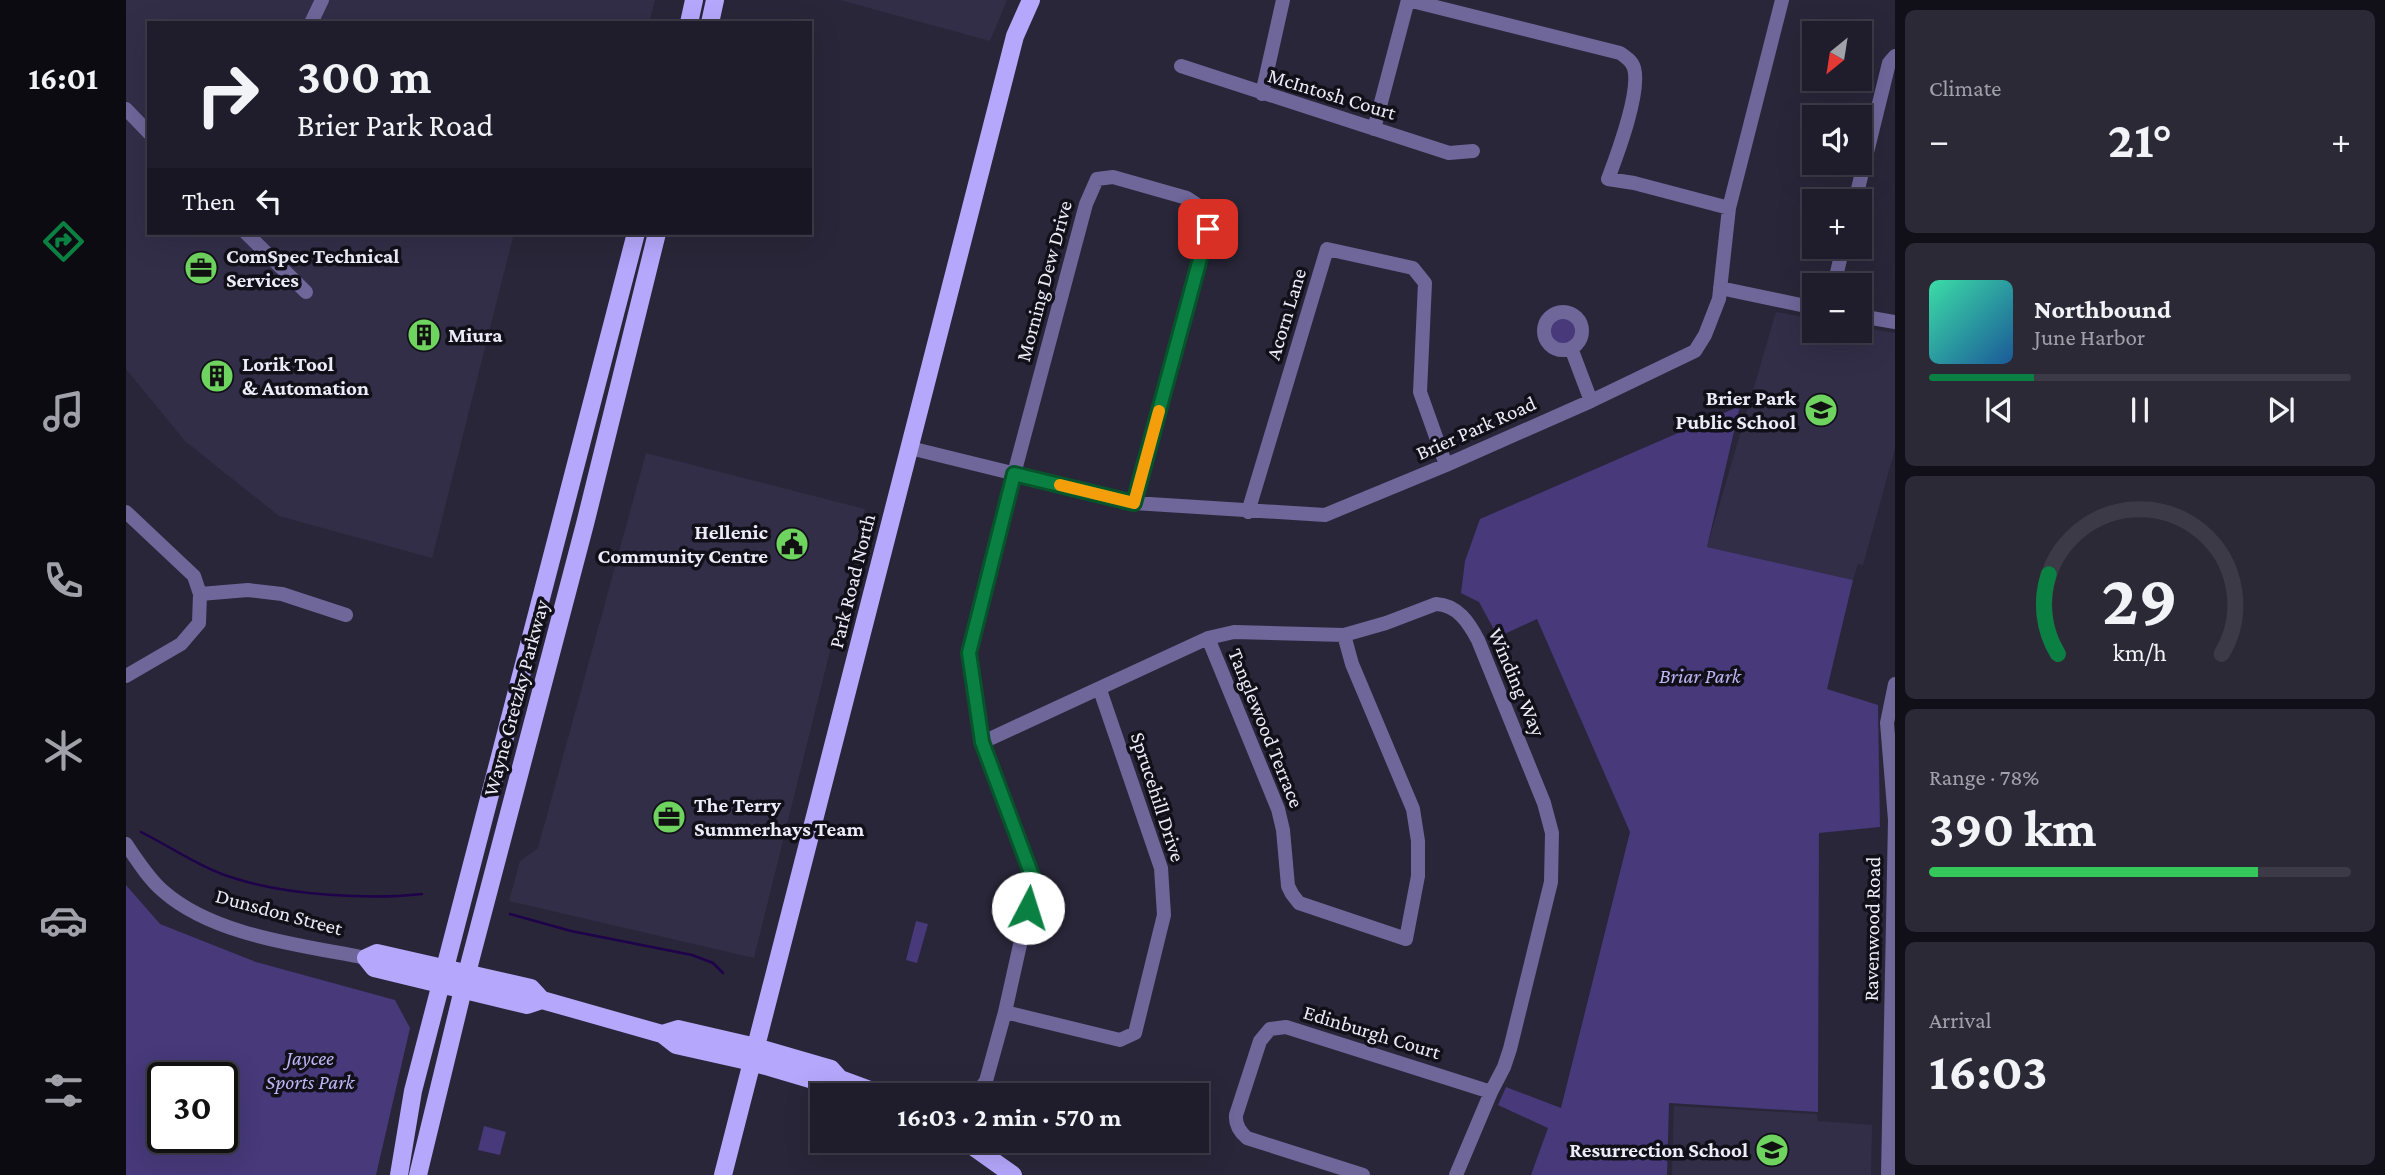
<!DOCTYPE html>
<meta charset="utf-8">
<style>
:root{--surface:#1f1c2b;--page:#2c2937;--text:#f1f3f6;--muted:#a1a1a9;--line:#3c3a47;--accent:#0b8043}
body{margin:0;font-family:"Crimson Pro",serif;background:var(--page);color:var(--text);height:100vh;display:flex;flex-direction:column;font-size:26px;white-space:nowrap}
*{box-sizing:border-box;margin:0}
p{font-size:23px;color:var(--muted)}
.icon{flex:none;width:38px;height:38px;fill:none;stroke:currentColor;stroke-width:2;stroke-linecap:round;stroke-linejoin:round}
.map{position:relative;flex:1;overflow:hidden}
.drawer{display:flex;flex-direction:column;gap:10px;padding:10px;background:#110f18;width:490px}
.drawer>*{flex:none}
.hud{position:absolute;left:21px;top:21px;width:665px;height:214px;border-radius:0px;box-shadow:0 7px 28px #0002,0 0 0 2px var(--line);background:#1f1c2b;color:var(--text);overflow:hidden}
.needle{width:46px;rotate:210deg}
.controls{position:absolute;left:1676px;top:21px;display:grid;gap:14px}
.controls a{display:grid;place-items:center;width:70px;height:70px;border-radius:0px;background:var(--surface);box-shadow:0 7px 28px #0002,0 0 0 2px var(--line);font-size:35px}
.speed{position:absolute;left:21px;top:1062px;display:flex;gap:14px;font-size:35px;font-weight:700;text-align:center}
.speed>*{display:grid;place-content:center;width:91px;height:91px;border-radius:50%;background:var(--surface);box-shadow:0 7px 28px #0002,0 0 0 2px var(--line);line-height:1}
.speed .limit{border:4px solid #111;border-radius:10px;background:#fff;color:#111}
.pin{position:absolute;display:grid;place-items:center;width:60px;height:60px;color:#fff;margin:-30px;border-radius:14px;box-shadow:0 4px 10px #0006}
.me{position:absolute;width:77px;margin:-38px;rotate:5deg;stroke-linejoin:round;filter:drop-shadow(0 0 5px #0008)}
.turn{display:flex;align-items:center;gap:24px;height:147px;padding:0 35px;font-size:32px}
.turn .icon{width:91px;height:91px;stroke-width:2.5}
.turn b{display:block;font-size:49px;line-height:60px}
.then{display:flex;align-items:center;height:66px;padding:0 35px;background:#0003;gap:14px;font-size:26px}
.big{font-size:52px;font-weight:700;line-height:1.1}
.drawer .widget{flex:1;display:flex;flex-direction:column;justify-content:center;gap:10px;min-width:0;padding:0 24px;border-radius:10px;background:var(--page)}
.drawer .dial{align-items:center;gap:0}
.dial svg{height:182px;overflow:visible;fill:none;stroke:var(--line);stroke-width:7;stroke-linecap:round;text-anchor:middle}
.dial text{fill:var(--text);stroke:none}
.song{display:flex;align-items:center;gap:21px}
.cover{width:84px;height:84px;border-radius:10px;background:linear-gradient(135deg,hsl(160 70% 55%),hsl(210 70% 35%))}
.played{height:7px;border-radius:4px;background:linear-gradient(90deg,var(--accent) 25%,var(--line) 25%)}
.keys{display:flex;justify-content:space-around;direction:ltr}
.heat{display:flex;justify-content:space-between;align-items:center;font-size:38px;direction:ltr}
.charge{height:10px;border-radius:5px;background:linear-gradient(90deg,#34c759 78%,var(--line) 0)}
.trip{position:absolute;left:684px;top:1083px;width:399px;height:70px;border-radius:0px;background:var(--surface);box-shadow:0 7px 28px #0002,0 0 0 2px var(--line);font-weight:700;line-height:70px;text-align:center}
main{display:flex;flex:1;min-height:0}
.menu{display:flex;flex-direction:column;width:126px;justify-content:space-around;align-items:center;background:#0c0b11;color:var(--muted)}
.menu .icon{width:49px;height:49px}
.menu .current{color:var(--accent)}
.menu b{font-size:32px;color:var(--text)}
.map>svg:first-child{display:block}
.built{fill:#322e48}
.green{fill:#47397a;fill-rule:evenodd}
.lines{fill:none;stroke-linecap:round;stroke-linejoin:round}
.stream{stroke:#1e024a;stroke-width:2.5}
.minor{stroke:#6f669a;stroke-width:14}
.major{stroke:#b5a7fc;stroke-width:18}
.route-casing{stroke:#07532c;stroke-width:18}
.route{stroke:#0b8043;stroke-width:12}
.slow{stroke:#f59e0b;stroke-width:12}
.labels{text-anchor:middle;dominant-baseline:central;stroke-width:7;stroke-linejoin:round;paint-order:stroke}
.street-label{font-size:21px;fill:#ecebf8;stroke:#111019}
.poi-label{font-size:21px;font-weight:bold;fill:#ecebf8;stroke:#111019;text-anchor:start}
.park-label{font-size:21px;font-style:italic;fill:#beb5f4;stroke:#111019}
</style>
<main>
<nav class="menu">
<b>16:01</b>
<svg class="icon current" aria-label="directions" viewBox="0 0 24 24"><path d="M12 3l9 9-9 9-9-9zM9 14v-3h6M13 9l2 2-2 2"/></svg>
<svg class="icon" aria-label="music" viewBox="0 0 24 24"><path d="M9 18V5l10-2v13"/><circle cx="6" cy="18" r="3"/><circle cx="16" cy="16" r="3"/></svg>
<svg class="icon" aria-label="phone" viewBox="0 0 24 24"><path d="M5 4h4l2 5-3 2q2 4 5 5l2-3 5 2v4C11 20 4 13 5 4z"/></svg>
<svg class="icon" aria-label="climate" viewBox="0 0 24 24"><path d="M12 3v18M4 7l16 10M4 17L20 7"/></svg>
<svg class="icon" aria-label="car" viewBox="0 0 24 24"><path d="M5 17H2v-5l4-1 3-4h7l3 4 3 1v5h-3M9 17h6M6 11h13"/><circle cx="7" cy="17" r="2"/><circle cx="17" cy="17" r="2"/></svg>
<svg class="icon" aria-label="filters" viewBox="0 0 24 24"><path d="M4 7h16M4 17h16"/><circle cx="9" cy="7" r="2"/><circle cx="15" cy="17" r="2"/></svg>
</nav>
<div class="map">
<svg width="1769" height="1175" viewBox="0 0 1769 1175">
<rect width="100%" height="100%" fill="#292639"/>
<!-- built -->
<path class="built" d="M0,0H529L523,23H23V233H388L306,558L153,516L59,441L0,369Z
M714,0H881L864,41Z
M1650,312L1689,319V331H1734V327L1769,333V449L1737,565L1732,564L1727,580L1581,547Z
M520,453L739,509L628,958L383,901L394,861L412,848Z
M1548,1106L1691,1114L1692,1121L1746,1125L1745,1175H1546Z"/>
<!-- green -->
<path class="green" d="M1422 331a15 15 0 1 1 30 0a15 15 0 1 1-30 0Z
M1614,406L1581,547L1727,580L1701,689L1752,705L1754,827L1693,833L1692,1112L1543,1103L1541,1175H1405L1422,1128L1372,1105L1380,1087L1435,1108L1504,832L1411,619L1372,637L1353,602L1335,593L1339,561L1354,519Z
M0,885L34,924L130,962L269,1000L284,1028L250,1175H0ZM37,1078H96V1138H37Z
M790,921L802,924L791,963L780,960Z
M358,1126L380,1132L374,1155L352,1150Z"/>
<g class="lines">
<!-- stream -->
<path class="stream" d="M15,832C47,848 76,869 111,879C162,895 243,900 296,894
M384,914L445,931L566,955L587,963L597,973"/>
<!-- minor -->
<path class="minor" d="M1282,0L1494,53C1500,57 1506,61 1508,68C1515,92 1491,155 1482,179L1508,183L1603,208
M185,23L196,0
M1055,66L1323,153L1347,151
M1136,94L1157,0
M0,109L23,133
M1248,129L1282,0
M1729,201L1763,63L1769,56
M120,233L180,292
M1708,285L1717,247
M1594,288L1689,308
M1418 331a19 19 0 1 1 38 0a19 19 0 1 1-38 0Z
M1734,316L1769,322
M1445,348L1465,401
M784,448L1008,503L1199,515L1320,465L1465,401L1569,351L1579,335L1593,299L1603,208L1656,0
M0,512L68,576L74,594L73,623L55,644L0,676
M1122,512L1201,249L1287,268L1299,283L1294,392L1320,465
M74,594L122,590L156,594L220,615
M1082,638L1152,809L1157,830L1162,886L1166,894L1173,903L1280,939L1292,876V841L1287,809L1226,664L1218,635
M857,742L1082,638L1108,632L1218,635L1260,623L1310,604C1332,605 1343,623 1352,640L1418,803L1426,833L1425,882L1384,1049L1378,1067L1365,1092L1330,1175
M0,844C11,860 22,878 37,891C88,936 175,945 240,958
M879,1012L994,1040L1009,1033L1038,915L1035,868L974,690
M849,1096L860,1081L879,1012L908,882L857,742L843,653L888,474L960,204L971,179L987,177L1061,198L1079,210L1082,229L1008,503
M1237,1175L1121,1138C1114,1132 1109,1125 1110,1115L1134,1041L1144,1029L1160,1027L1365,1092
M1762,1175L1769,820L1761,723L1769,684"/>
<!-- major -->
<path class="major" d="M563,23L568,0
M584,23L589,0
M416,1000L405,988L251,953L240,958L248,968L401,1005L416,1000L536,1034L550,1045L626,1062L701,1084L714,1079
M536,1034L552,1029L630,1047L705,1069L714,1079L760,1096
M839,1141L887,1175
M273,1175L287,1091L510,233
M292,1175L341,973L459,524L531,233
M597,1175L889,36L905,0"/>
</g>
<g class="lines">
<defs>
<path id="route" d="M902,908L908,881L856,742L843,653L888,474L1008,503L1082,229"/>
</defs>
<!-- route casing -->
<use href="#route" class="route-casing"/>
<!-- route -->
<use href="#route" class="route"/>
<!-- slow -->
<path class="slow" d="M934,485L1008,503L1033,411"/>
</g>
<!-- icons -->
<defs>
<symbol id="office-disc" viewBox="-11 -11 22 22"><circle r="9.5" fill="#6fd35f" stroke="#111019"/><path d="M-6-3h4V-5.5h4V-3h4V5H-6ZM-1-4.5V-3h2v-1.5ZM-6 0V1H6V0Z" fill="#111"/></symbol>
<symbol id="building-disc" viewBox="-11 -11 22 22"><circle r="9.5" fill="#6fd35f" stroke="#111019"/><path d="M-4-6H4V6H1V3H-1V6H-4ZM-2.5-4.3h1.7v1.8h-1.7ZM.8-4.3h1.7v1.8H.8ZM-2.5-1h1.7V.8h-1.7ZM.8-1h1.7V.8H.8Z" fill="#111"/></symbol>
<symbol id="school-disc" viewBox="-11 -11 22 22"><circle r="9.5" fill="#6fd35f" stroke="#111019"/><path d="M0-5L7-2L0 1L-7-2ZM-4 1L0 2.5L4 1V4Q0 6-4 4Z" fill="#111"/></symbol>
<symbol id="civic-disc" viewBox="-11 -11 22 22"><circle r="9.5" fill="#6fd35f" stroke="#111019"/><path d="M-.6-6.5H3V-4.5H.6V-3L4-1V1h2V6H-6V1h2V-1L-.6-3ZM-1.2 2.5V6h2.4V2.5Z" fill="#111"/></symbol>
</defs>
<g fill-rule="evenodd">
<use href="#office-disc" x="56" y="249" width="38" height="38"/>
<use href="#building-disc" x="279" y="316" width="38" height="38"/>
<use href="#building-disc" x="72" y="357" width="38" height="38"/>
<use href="#school-disc" x="1676" y="391" width="38" height="38"/>
<use href="#civic-disc" x="647" y="525" width="38" height="38"/>
<use href="#office-disc" x="524" y="798" width="38" height="38"/>
<use href="#school-disc" x="1627" y="1131" width="38" height="38"/>
</g>
<g class="labels">
<!-- street labels -->
<g class="street-label">
<text transform="translate(1206 94) rotate(17)">McIntosh Court</text>
<text transform="translate(918 281) rotate(-75)">Morning Dew Drive</text>
<text transform="translate(1160 314) rotate(-73)">Acorn Lane</text>
<text transform="translate(1350 428) rotate(-24)">Brier Park Road</text>
<text transform="translate(726 581) rotate(-76)">Park Road North</text>
<text transform="translate(1391 682) rotate(67)">Winding Way</text>
<text transform="translate(390 698) rotate(-75)">Wayne Gretzky Parkway</text>
<text transform="translate(1140 728) rotate(68)">Tanglewood Terrace</text>
<text transform="translate(1032 797) rotate(72)">Sprucehill Drive</text>
<text transform="translate(153 912) rotate(15)">Dunsdon Street</text>
<text transform="translate(1746 929) rotate(-89)">Ravenwood Road</text>
<text transform="translate(1246 1032) rotate(17)">Edinburgh Court</text>
</g>
<!-- poi labels -->
<g class="poi-label">
<text x="100" y="256">ComSpec Technical<tspan x="100" dy="24">Services</tspan></text>
<text x="322" y="335">Miura</text>
<text x="116" y="364">Lorik Tool<tspan x="116" dy="24">&amp; Automation</tspan></text>
<text x="1670" y="398" text-anchor="end">Brier Park<tspan x="1670" dy="24">Public School</tspan></text>
<text x="642" y="532" text-anchor="end">Hellenic<tspan x="642" dy="24">Community Centre</tspan></text>
<text x="568" y="805">The Terry<tspan x="568" dy="24">Summerhays Team</tspan></text>
<text x="1622" y="1150" text-anchor="end">Resurrection School</text>
</g>
<!-- park labels -->
<g class="park-label">
<text x="1574" y="676">Briar Park</text>
<text x="184" y="1058">Jaycee<tspan x="184" dy="24">Sports Park</tspan></text>
</g>
</g>
</svg>
<div class="controls">
<a><svg class="needle" viewBox="-14 -14 28 28"><path d="M0-13l5 13h-10z" fill="#e53935"/><path d="M0 13l5-13h-10z" fill="#a1a1a9"/></svg></a>
<a><svg class="icon" aria-label="sound" viewBox="0 0 24 24"><path d="M4 9h4l5-4v14l-5-4H4zM17 9q2 3 0 6"/></svg></a>
<a>+</a>
<a>−</a>
</div>
<div class="speed"><div class="limit">30</div></div>
<div class="pin" style="left:1082px;top:229px;background:#d93025"><svg class="icon" aria-label="arrive" viewBox="0 0 24 24"><path d="M6 21V4h12l-3 4 3 4H6"/></svg></div>
<svg class="me" style="left:902px;top:908px" viewBox="-20 -20 40 40"><circle r="19" fill="#fff"/><path d="M0-13L10 11 0 6-10 11z" fill="#0b8043"/></svg>
<div class="trip">16:03 · 2 min · 570 m</div>
<div class="hud">
<div class="turn"><svg class="icon" aria-label="right" viewBox="0 0 24 24"><path d="M7 20v-9h11M14 6l5 5-5 5"/></svg><div><b>300 m</b>Brier Park Road</div></div>
<div class="then">Then<svg class="icon" aria-label="left" viewBox="0 0 24 24"><path d="M17 20v-9H6M10 6l-5 5 5 5"/></svg></div>
</div>
</div>
<section class="drawer">
<div class="widget"><p>Climate</p>
<div class="heat"><a>−</a><b class="big">21°</b><a>+</a></div>
</div>
<div class="widget">
<div class="song"><i class="cover"></i><div><b>Northbound</b><p>June Harbor</p></div></div>
<div class="played"></div>
<div class="keys"><svg class="icon" aria-label="previous" viewBox="0 0 24 24"><path d="M18 5L8 12l10 7zM5 5v14"/></svg><svg class="icon" aria-label="pause" viewBox="0 0 24 24"><path d="M8 5v14M16 5v14"/></svg><svg class="icon" aria-label="next" viewBox="0 0 24 24"><path d="M6 5l10 7-10 7zM19 5v14"/></svg></div>
</div>
<div class="widget dial"><svg viewBox="0 0 100 80">
<path d="M14 69A42 42 0 1 1 86 69"/>
<path d="M14 69A42 42 0 0 1 10 34" stroke="#0b8043"/>
<text x="50" y="56" font-size="32" font-weight="700">29</text>
<text x="50" y="72" font-size="11">km/h</text>
</svg></div>
<div class="widget"><p>Range · 78%</p><b class="big">390 km</b><div class="charge"></div></div>
<div class="widget"><p>Arrival</p><b class="big">16:03</b></div>
</section>
</main>
